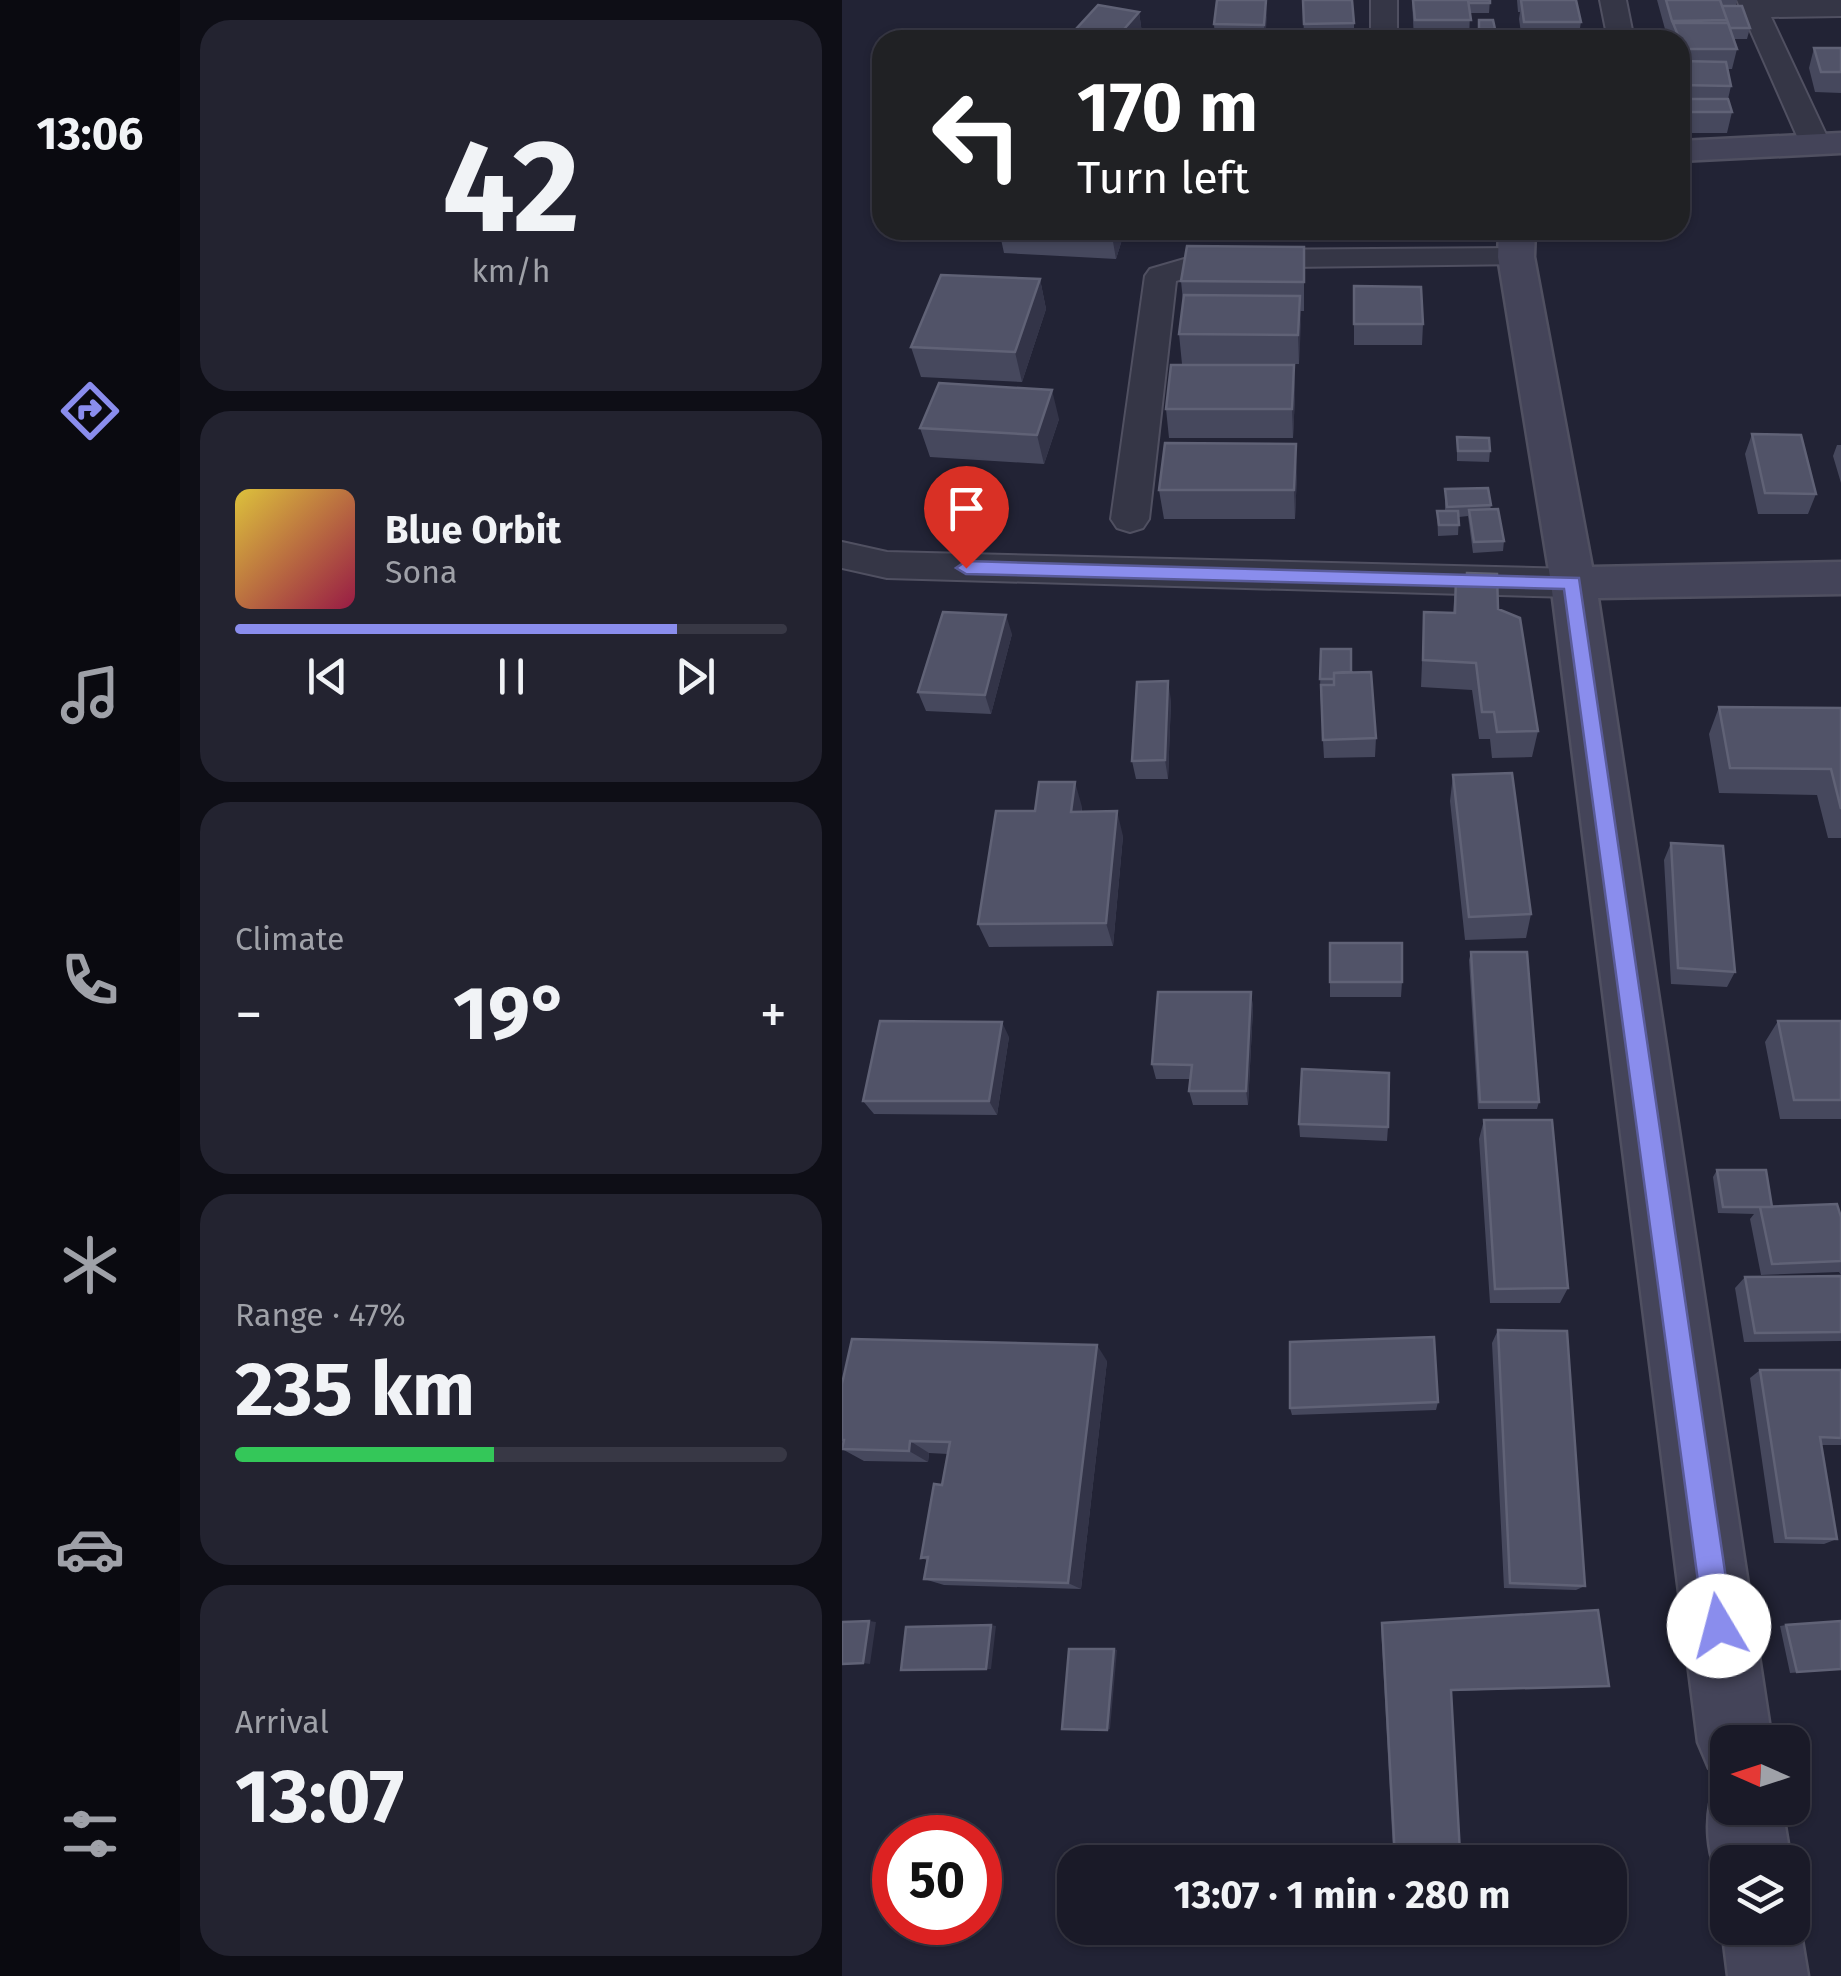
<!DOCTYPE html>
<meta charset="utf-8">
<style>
:root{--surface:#1a1a28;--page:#232330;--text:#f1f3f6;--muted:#9fa1a8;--line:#383845;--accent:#8a8ded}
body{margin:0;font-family:"Fira Sans",sans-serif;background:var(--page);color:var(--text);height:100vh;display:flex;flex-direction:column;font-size:38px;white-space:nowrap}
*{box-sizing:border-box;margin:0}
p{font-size:32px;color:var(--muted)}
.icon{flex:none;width:55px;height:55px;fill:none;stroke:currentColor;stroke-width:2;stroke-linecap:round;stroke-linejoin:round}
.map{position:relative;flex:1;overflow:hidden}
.drawer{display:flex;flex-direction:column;gap:20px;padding:20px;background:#0e0e16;width:662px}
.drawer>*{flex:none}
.top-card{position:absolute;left:30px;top:30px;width:818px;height:210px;border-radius:30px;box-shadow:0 2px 8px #0004,0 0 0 2px var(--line);background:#202124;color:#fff;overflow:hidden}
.needle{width:65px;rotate:273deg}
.controls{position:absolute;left:868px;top:1725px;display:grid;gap:20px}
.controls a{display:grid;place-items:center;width:100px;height:100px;border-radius:20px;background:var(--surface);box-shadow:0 2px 8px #0004,0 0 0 2px var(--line);font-size:50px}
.speed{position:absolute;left:30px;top:1815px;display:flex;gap:20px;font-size:50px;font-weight:700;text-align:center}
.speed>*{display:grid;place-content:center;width:130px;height:130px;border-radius:50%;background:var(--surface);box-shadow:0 2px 8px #0004,0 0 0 2px var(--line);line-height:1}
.speed .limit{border:15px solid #d22;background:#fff;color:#111}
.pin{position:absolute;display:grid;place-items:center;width:85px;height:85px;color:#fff;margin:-102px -42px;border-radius:50% 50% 50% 0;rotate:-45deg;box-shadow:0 0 10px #0007}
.pin .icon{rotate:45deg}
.me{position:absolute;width:110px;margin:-55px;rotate:352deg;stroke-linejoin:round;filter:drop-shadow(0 0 8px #0008)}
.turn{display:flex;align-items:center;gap:35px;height:210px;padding:0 40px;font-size:45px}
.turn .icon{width:130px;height:130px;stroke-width:2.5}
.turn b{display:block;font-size:70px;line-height:85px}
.big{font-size:75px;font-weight:700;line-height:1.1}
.drawer .tile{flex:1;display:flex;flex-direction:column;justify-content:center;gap:15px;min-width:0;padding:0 35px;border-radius:30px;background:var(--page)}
.drawer .dial{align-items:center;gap:0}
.dial b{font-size:130px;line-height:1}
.song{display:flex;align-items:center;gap:30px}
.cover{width:120px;height:120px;border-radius:15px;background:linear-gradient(135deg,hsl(50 70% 55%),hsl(340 70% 35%))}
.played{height:10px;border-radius:5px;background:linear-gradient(90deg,var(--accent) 80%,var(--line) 80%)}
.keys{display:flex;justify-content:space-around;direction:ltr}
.heat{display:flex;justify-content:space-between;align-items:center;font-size:55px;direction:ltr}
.charge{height:15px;border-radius:8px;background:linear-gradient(90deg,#34c759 47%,var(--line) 0)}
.trip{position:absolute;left:215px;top:1845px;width:570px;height:100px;border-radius:30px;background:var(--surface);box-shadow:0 2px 8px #0004,0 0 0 2px var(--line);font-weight:700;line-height:100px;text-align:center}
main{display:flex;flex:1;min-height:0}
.tabs{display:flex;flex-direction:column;width:180px;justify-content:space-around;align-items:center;background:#0a0a10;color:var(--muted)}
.tabs .icon{width:70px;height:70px}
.tabs .active{color:var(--accent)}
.tabs b{font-size:45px;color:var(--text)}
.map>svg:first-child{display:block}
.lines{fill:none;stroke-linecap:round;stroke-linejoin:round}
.street-casing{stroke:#505061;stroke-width:4}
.secondary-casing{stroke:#505061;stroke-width:5}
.street{fill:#353646;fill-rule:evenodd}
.secondary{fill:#444459;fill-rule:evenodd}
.wall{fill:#46485d}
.shaded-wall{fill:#333448}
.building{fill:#515368;stroke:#606276;stroke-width:2.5}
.route{fill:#8a8ded;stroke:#5a5c9a;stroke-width:2.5}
</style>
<main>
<nav class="tabs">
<b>13:06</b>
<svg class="icon active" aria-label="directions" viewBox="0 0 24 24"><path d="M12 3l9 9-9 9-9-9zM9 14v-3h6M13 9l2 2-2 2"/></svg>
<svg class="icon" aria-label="music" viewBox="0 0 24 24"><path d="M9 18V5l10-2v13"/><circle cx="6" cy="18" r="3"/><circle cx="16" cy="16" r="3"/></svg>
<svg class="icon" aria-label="phone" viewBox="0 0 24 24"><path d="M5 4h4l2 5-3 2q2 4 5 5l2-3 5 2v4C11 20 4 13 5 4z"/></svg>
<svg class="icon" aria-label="climate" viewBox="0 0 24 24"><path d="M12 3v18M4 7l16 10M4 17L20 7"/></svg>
<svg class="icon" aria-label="car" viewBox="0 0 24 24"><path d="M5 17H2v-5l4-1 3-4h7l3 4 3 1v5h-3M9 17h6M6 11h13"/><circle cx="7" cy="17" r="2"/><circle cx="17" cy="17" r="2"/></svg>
<svg class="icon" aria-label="filters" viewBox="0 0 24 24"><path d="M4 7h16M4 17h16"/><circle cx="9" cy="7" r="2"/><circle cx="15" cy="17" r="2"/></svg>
</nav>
<section class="drawer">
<div class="tile dial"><b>42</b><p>km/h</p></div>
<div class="tile">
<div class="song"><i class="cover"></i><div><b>Blue Orbit</b><p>Sona</p></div></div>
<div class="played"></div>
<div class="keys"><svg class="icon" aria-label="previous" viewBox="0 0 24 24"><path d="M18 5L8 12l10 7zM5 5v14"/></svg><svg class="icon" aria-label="pause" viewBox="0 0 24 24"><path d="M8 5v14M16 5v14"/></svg><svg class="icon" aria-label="next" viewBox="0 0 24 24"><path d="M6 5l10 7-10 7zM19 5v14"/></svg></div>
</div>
<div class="tile"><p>Climate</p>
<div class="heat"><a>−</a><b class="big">19°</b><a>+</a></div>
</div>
<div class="tile"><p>Range · 47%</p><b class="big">235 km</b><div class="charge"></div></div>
<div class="tile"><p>Arrival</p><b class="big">13:07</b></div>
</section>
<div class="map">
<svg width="999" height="1976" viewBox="0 0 999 1976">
<rect width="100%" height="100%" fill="#222335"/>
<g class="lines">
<defs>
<path id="street" d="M529,0H555V40H529Z
M758,0H784L792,40H766Z
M895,0H999V16L929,17L988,143L983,149H963L958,143Z
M674,248L685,250L690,257L685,264L375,268L334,281L307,519L301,528L288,532L275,528L269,519L303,276L308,269L373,250Z
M0,542L45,552L731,569L745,573L750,583L745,593L731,597L45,578L0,568Z"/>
<path id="secondary" d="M999,133V153L838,161V141Z
M657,230H693L692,257L750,567L999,562V594L756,598L930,1742H885V1776L867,1768L856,1742L709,583L656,257Z
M885,1777V1808H940L949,1862H885V1890C863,1860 861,1815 875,1781Z
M950,1908L958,1928L966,1976H886L880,1928L885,1915V1928H950Z"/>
</defs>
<!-- street casing -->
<use href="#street" class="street-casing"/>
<!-- secondary casing -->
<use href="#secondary" class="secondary-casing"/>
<!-- street -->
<use href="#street" class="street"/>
<!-- secondary -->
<use href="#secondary" class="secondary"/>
</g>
<!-- wall -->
<path class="wall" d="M424,0L423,40H373L372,24Z
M461,0L512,23V40H462Z
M570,0H648L647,13H628L627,40H572Z
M675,0H734L739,22L736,40H680L677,19L678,12H676Z
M815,0H895L894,6L908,28L905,39H891L895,49L890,69H885L889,86L886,99L890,112L885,133H838V40H826Z
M297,12L300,33L293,40H223L236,34L235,28Z
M637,20L653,29L652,40H637Z
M972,48H999V93L973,92L967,68Z
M157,230H283L274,259L162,253Z
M338,230H437L436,241H339Z
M477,230H578V236H477Z
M462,247V311H458L457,364H340L337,334L341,301L339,281Z
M198,279L204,309L180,382L79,377L69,347Z
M512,286L581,324L580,345H512Z
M452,365L453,395L451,438H327L324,409Z
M217,419L202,464L88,457L78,428Z
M910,434L974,494L966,514H916L903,454Z
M615,437L648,451L647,462L615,461Z
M995,445H999V483L991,456Z
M455,473L453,519H322L317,490Z
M603,489L649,505L648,510L662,541L661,551L631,553L626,516L617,517L616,535L596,536L595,511H603Z
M614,576L656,609L696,731L690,757L650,758L648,739H637L630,690L579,687L582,612L611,613Z
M170,634L149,714L84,711L76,692Z
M479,649L509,672L534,738L533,757L482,758L478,689Z
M329,700L326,779H294L290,761Z
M877,707L999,708V838H986L975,795L877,793L867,734Z
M611,775L689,914L684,938L623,940L608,801Z
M240,807V811L281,836L271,946L147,947L136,924L193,811Z
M829,843L893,972L885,987L829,984L822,860Z
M488,943L560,982L559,997H488Z
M629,952L697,1102L695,1109H636L627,960Z
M409,992L411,1008L406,1105H351L347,1091L348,1079H314L310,1064Z
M936,1021H999V1119H938L923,1042Z
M167,1037L155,1115L32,1114L21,1101Z
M642,1120L726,1288L718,1303H648L637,1139Z
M457,1124L546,1127L545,1141L458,1137Z
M875,1170L930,1207L999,1217V1275L997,1272L919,1275L908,1219L912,1214L876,1213L871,1177Z
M999,1276V1341L902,1342L893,1288L903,1277Z
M656,1330L743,1586L734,1590L662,1588L650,1343Z
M265,1361L239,1589L102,1585L82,1579L85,1560L79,1558L100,1485L106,1454L87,1453L86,1462L22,1461L0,1449V1384Z
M918,1370H999V1445H979L995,1539L982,1544L932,1543L908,1378Z
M596,1402L594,1410L450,1415L448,1408Z
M540,1623L767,1686L609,1691L553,1857L551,1851L539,1626Z
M944,1625L999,1669L948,1673L938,1626Z"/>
<!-- shaded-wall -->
<path class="shaded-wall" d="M424,0L425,18L423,40L422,25Z
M297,12L300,33L293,40H278L277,35Z
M269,230H283L274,259Z
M198,279L204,309L180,382L173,352Z
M458,296L459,325L457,364L456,335Z
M452,365L453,395L451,438L450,409Z
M210,390L217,419L202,464L195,435Z
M454,444L455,473L453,519L452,490Z
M164,615L170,634L149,714L143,695Z
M326,681L329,700L326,779L323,760Z
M233,782L240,807L237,837L229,812Z
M275,811L281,836L271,946L264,923Z
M409,992L411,1008L406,1105L404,1091Z
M160,1022L167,1037L155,1115L147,1101Z
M255,1345L265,1361L239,1589L226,1583Z
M68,1441L87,1453L86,1462L67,1451Z
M27,1621L34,1622L28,1664L21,1663Z
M149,1625L154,1626L149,1669H144Z
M272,1649L275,1650L268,1729L265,1730Z"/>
<!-- building -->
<path class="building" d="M375,0H424L422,25L372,24Z
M461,0H510L512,23L462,24Z
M571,0H626L629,20H573Z
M626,0H648V3H627Z
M679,0H734L739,22H682Z
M824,0H878L885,20L830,21Z
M256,5L297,12L277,35L235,28Z
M880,6H900L908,28H888Z
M637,20H651L653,29H637Z
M831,23H886L895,49H839L838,40Z
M229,33L268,40H223Z
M972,48H999V72H979Z
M838,61L884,62L889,86L838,85Z
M838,99H886L890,112H838Z
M345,246L462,247V282L339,281Z
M99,275L198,279L173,352L69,347Z
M512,286L579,287L581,324H512Z
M342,295L458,296L456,335L337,334Z
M329,365H452L450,409H324Z
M97,383L210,390L195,435L78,428Z
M910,434L959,435L974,494L923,493Z
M615,437L647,438L648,451H616Z
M323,443L454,444L452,490H317Z
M646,488L649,505L605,507L603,489Z
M656,509L662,541L632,542L627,510Z
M595,511H616L617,525H597Z
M625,573L655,574L656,609L678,618L696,731L655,732L652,712H640L634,663L581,660L582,612L613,613L614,576L625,577Z
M101,612L164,615L143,695L76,692Z
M479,649H509V672L492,673V679H478Z
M529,672L534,738L481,740L479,685H492V673Z
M326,681L323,760L290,761L295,682Z
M877,707L999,708V809L989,769L888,768Z
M670,773L689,914L627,917L611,775Z
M197,782H233L229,812L275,811L264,923L136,924L154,811H193Z
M829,843L881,846L893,972L836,968Z
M488,943H560V982H488Z
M629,952H685L697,1102H638Z
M316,992H409L404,1091H347L350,1065L310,1064Z
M38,1021L160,1022L147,1101H21Z
M936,1021H999V1100H952Z
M460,1069L547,1073L546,1127L457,1124Z
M642,1120H710L726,1288L653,1289Z
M875,1170H924L930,1207H881Z
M995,1204L999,1217V1261L930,1264L918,1207Z
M999,1276V1332L913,1333L903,1277Z
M656,1330L725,1331L743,1586L668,1583Z
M592,1337L596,1402L448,1408V1342Z
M10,1339L255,1345L226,1583L82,1579L86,1557L79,1558L92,1484L100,1485L108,1442L68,1441L67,1451L0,1449L2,1440H0V1384Z
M918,1370H999V1438L978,1437L995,1539L944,1538Z
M756,1610L767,1686L609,1690L618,1853L553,1857L540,1623Z
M27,1621L21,1663L0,1664V1622Z
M999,1621V1669L955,1672L944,1625Z
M149,1625L144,1669L59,1670L64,1627Z
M227,1649H272L265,1730L220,1729Z"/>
<!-- route -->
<path class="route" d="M124,561L737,578L891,1626L887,1637L877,1641L866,1637L862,1626L722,589L124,574L114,568Z"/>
</svg>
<div class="controls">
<a><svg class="needle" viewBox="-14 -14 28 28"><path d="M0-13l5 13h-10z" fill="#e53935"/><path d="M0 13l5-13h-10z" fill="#9fa1a8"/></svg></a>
<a><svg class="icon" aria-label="layers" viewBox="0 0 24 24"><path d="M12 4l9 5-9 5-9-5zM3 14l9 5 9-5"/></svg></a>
</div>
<div class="speed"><div class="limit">50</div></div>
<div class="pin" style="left:124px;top:568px;background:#d93025"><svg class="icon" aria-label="arrive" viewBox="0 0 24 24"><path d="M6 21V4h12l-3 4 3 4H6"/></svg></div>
<svg class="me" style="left:877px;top:1626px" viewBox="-20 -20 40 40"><circle r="19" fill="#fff"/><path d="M0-13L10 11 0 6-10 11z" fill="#8a8ded"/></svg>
<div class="trip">13:07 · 1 min · 280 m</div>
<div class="top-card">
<div class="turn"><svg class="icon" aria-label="left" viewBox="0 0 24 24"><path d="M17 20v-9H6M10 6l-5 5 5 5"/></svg><div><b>170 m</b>Turn left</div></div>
</div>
</div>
</main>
